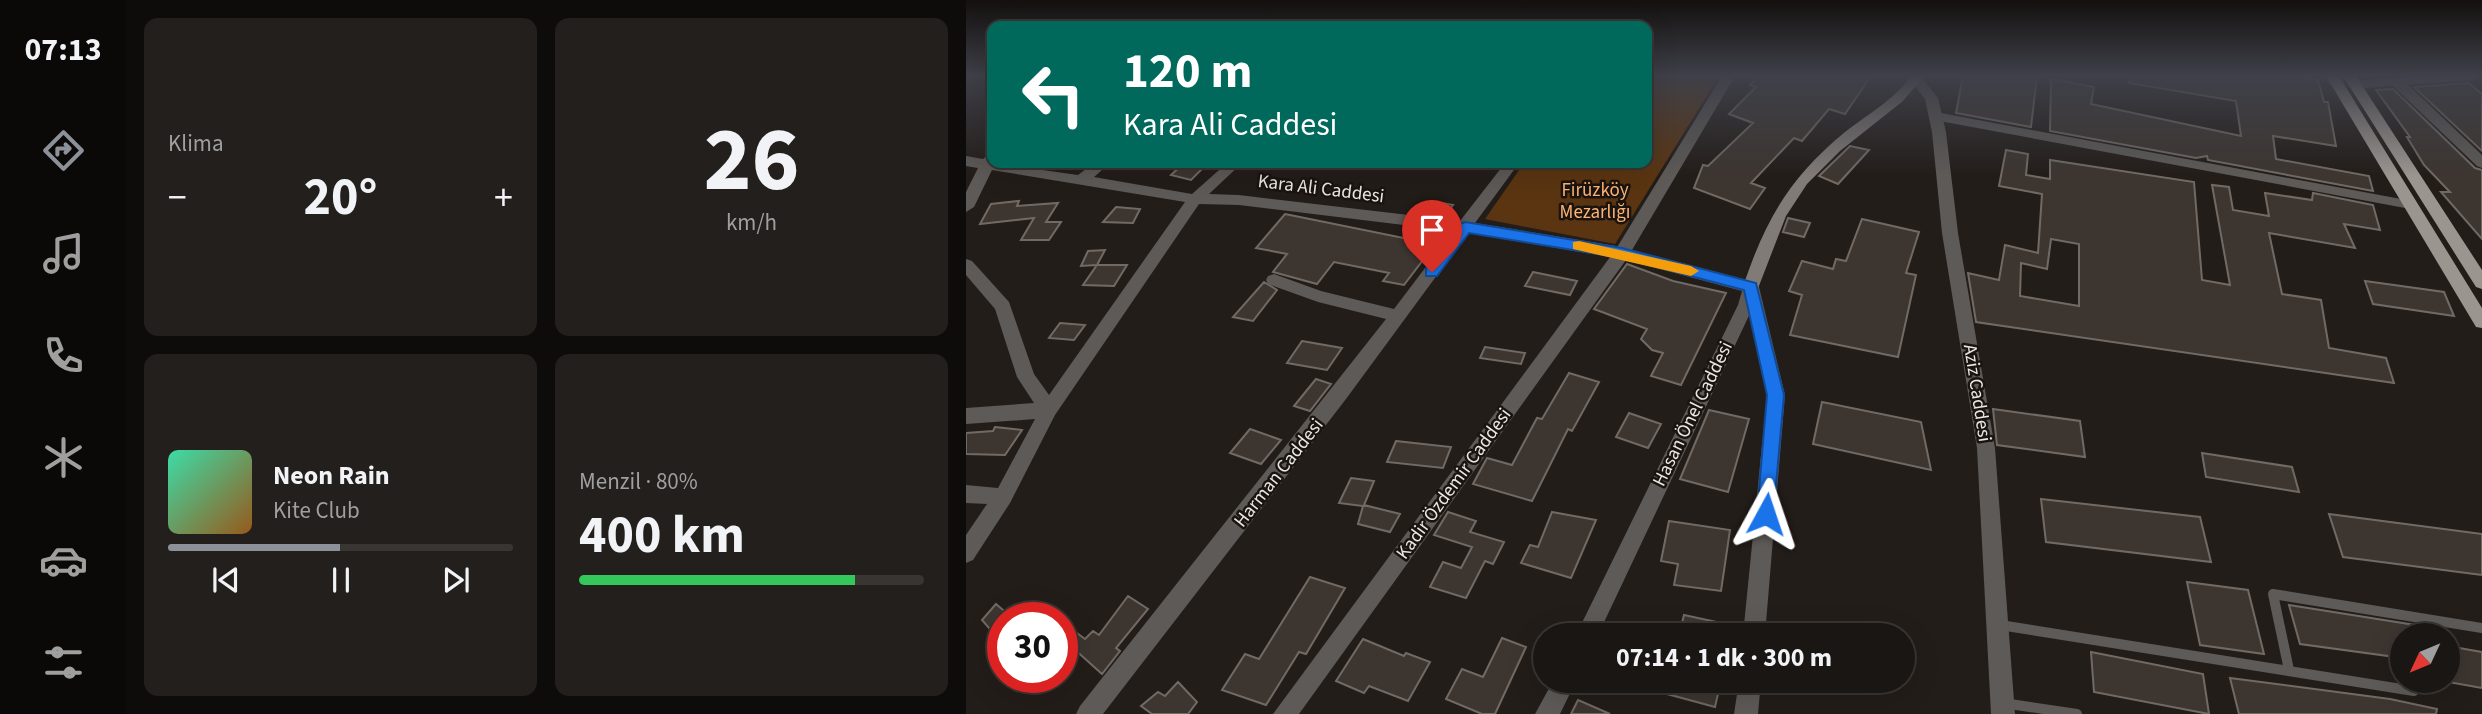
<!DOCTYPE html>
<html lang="tr">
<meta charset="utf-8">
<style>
:root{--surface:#1a1613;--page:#231f1c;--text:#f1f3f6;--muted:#9f9fa0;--line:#383533;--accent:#8c9099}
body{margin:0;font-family:"Source Sans 3",sans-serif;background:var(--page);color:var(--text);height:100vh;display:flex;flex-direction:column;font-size:26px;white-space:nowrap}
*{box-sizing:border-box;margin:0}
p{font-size:23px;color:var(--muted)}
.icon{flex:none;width:38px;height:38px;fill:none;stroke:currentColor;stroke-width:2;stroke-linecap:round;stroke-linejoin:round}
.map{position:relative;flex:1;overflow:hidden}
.details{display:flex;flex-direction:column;gap:18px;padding:18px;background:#0e0c0a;width:840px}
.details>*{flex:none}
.guide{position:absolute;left:21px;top:21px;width:665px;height:147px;border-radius:14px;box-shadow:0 7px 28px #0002,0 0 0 2px var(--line);background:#00695c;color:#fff;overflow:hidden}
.needle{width:46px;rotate:226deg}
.tools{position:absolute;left:1424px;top:623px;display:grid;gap:14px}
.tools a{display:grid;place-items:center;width:70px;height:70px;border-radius:50%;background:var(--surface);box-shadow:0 7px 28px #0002,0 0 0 2px var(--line);font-size:35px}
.speed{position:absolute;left:21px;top:602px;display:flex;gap:14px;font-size:35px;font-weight:700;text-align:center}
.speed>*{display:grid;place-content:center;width:91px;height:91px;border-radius:50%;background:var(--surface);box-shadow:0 7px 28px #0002,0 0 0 2px var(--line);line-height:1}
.speed .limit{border:10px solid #d22;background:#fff;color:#111}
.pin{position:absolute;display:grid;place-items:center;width:60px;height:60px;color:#fff;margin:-72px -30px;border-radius:50% 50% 50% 0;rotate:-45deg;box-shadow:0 0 7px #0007}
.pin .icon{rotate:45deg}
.me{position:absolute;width:77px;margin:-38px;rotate:5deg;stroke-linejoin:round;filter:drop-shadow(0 0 5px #0008)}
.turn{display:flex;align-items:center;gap:24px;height:147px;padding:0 21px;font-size:32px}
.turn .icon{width:91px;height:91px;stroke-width:2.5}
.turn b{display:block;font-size:49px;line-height:60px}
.big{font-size:52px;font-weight:700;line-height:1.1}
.details .card{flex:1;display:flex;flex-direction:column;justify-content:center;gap:10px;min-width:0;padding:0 24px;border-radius:14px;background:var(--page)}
.details .dial{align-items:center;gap:0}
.dial b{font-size:91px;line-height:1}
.song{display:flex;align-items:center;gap:21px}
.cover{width:84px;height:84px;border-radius:10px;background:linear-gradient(135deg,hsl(160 70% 55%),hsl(30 70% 35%))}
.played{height:7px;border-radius:4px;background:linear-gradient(90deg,var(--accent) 50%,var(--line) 50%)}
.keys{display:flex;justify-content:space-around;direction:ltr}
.heat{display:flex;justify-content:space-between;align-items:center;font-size:38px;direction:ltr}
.charge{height:10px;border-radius:5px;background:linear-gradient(90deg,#34c759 80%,var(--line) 0)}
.details .tiles{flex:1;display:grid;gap:18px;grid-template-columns:repeat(2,1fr)}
.trip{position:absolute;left:567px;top:623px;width:382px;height:70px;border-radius:35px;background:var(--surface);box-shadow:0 7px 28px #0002,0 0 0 2px var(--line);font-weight:700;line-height:70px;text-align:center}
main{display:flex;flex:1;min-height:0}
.menu{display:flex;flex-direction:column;width:126px;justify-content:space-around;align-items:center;background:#0a0908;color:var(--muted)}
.menu .icon{width:49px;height:49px}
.menu .selected{color:var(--accent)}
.menu b{font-size:32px;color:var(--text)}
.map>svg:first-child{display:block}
.green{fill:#5b3511}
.building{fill:#3c3530;stroke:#716a64;stroke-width:2;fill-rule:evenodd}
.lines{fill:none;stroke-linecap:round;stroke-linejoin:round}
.service-far1{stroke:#5d5a57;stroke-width:8}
.service{stroke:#5d5a57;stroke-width:10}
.minor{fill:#5d5a57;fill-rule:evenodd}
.tertiary{fill:#5d5a57;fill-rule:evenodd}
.secondary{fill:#807b77;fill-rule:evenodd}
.primary{fill:#9b9590;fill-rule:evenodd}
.route{fill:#1a73e8;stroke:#114b97;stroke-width:2}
.slow{fill:#f59e0b}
.labels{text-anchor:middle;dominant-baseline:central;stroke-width:5;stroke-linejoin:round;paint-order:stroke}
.street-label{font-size:19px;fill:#ebe7e3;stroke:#1a1410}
.park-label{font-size:19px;fill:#feb373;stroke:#1a1410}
</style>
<main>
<nav class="menu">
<b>07:13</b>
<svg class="icon selected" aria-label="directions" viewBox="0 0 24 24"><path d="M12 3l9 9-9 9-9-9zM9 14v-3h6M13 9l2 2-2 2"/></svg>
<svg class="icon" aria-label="music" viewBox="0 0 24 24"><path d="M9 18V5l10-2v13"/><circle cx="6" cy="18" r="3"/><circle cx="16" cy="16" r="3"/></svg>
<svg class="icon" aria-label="phone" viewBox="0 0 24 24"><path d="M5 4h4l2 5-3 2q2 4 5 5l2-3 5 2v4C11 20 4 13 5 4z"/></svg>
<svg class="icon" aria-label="climate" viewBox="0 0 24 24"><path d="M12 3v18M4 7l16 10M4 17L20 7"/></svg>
<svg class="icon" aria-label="car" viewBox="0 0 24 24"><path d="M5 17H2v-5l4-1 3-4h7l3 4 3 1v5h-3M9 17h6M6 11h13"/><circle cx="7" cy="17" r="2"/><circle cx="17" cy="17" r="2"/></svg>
<svg class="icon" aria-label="filters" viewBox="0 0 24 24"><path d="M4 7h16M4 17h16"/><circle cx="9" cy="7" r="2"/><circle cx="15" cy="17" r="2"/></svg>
</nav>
<section class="details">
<div class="tiles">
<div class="card"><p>Klima</p>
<div class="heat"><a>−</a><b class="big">20°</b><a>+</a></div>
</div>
<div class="card dial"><b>26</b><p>km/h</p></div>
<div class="card">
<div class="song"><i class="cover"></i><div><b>Neon Rain</b><p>Kite Club</p></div></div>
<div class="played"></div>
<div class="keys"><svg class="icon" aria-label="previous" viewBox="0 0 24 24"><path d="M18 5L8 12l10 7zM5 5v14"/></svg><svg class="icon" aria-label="pause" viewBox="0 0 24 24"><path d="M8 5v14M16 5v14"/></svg><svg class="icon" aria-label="next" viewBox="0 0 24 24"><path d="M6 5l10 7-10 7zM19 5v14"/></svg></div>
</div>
<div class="card"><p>Menzil · 80%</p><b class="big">400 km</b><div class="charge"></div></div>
</div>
</section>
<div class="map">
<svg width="1516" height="714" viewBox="0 0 1516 714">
<rect width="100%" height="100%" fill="#231d19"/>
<!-- green -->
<path class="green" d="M681,76H753L649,244L519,219L558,163H681Z"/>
<!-- building -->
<path class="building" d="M792,76H905L879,114L863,109L836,141L828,138L785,183L799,188L784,209L728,188L737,165L742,166L787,123L763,114L790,87L784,85Z
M997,76H1071L1065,127L990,113Z
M1164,76H1334L1352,80L1358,102H1362L1370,146L1307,136L1310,159L1403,176L1407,191L1242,160L1241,156L1230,158L1084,131L1085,79L1128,87L1125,104L1275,136L1270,101L1163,83Z
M1503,83L1516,94V151L1448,87Z
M1427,89L1509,168L1516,170V239L1475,192H1484L1458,165L1441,137H1444L1410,90Z
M884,146L903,150L872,184L853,176Z
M1040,150L1062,154L1060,175L1084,179V160L1228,182L1236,280L1264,285L1246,185L1263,187L1267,210L1303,216L1299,193L1346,200L1347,193L1407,205L1414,230L1378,224L1389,248L1303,233L1316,294L1355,300L1363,348L1420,358L1428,383L1010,322L1002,273L1033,280L1039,245L1072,253L1076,194L1033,186ZM1085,239L1113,244V306L1054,296L1055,263L1081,269Z
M218,163H229L240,165L225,180L205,175Z
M53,201L51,206L92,203L80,222H95L83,240H55L68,218L14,224L25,204Z
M464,201L487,205L480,215L457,211Z
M150,207L174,209L167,223L137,222Z
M319,214L452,241L459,231L476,235L438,285L417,281L423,273L368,262L351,284L307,272L321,254L290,248Z
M822,218L844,223L838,237L817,232Z
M896,219L953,232L940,273L950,275L932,357L824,335L836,295L823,291L836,261L867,269L870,259L880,261Z
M139,250L131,265L115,266L122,251Z
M661,264L707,281L760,293L715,385L685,376L697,353L686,350L675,339L681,329L628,309Z
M131,265H161L148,286L117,285Z
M567,272L611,281L604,295L559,286Z
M1399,281L1478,292L1488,316L1407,304Z
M298,282L311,290L287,321L267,317Z
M94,323L119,325L108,340L83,338Z
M336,341L376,348L361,370L321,363Z
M519,347L559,353L555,364L514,358Z
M603,373L633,382L606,431L602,429L566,501L507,484L521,458L546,465L571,418L576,419Z
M350,379L365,384L344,411L328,406Z
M856,402L955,422L965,470L847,444Z
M1027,409L1114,421L1119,457L1031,445Z
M743,410L783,419L762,492L714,479Z
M663,413L695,424L682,448L650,437Z
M29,427L56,430L39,455L0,454V433L27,431Z
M284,429L315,440L295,464L264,453Z
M430,441L485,447L477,468L421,462Z
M1236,453L1326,467L1333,492L1240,477Z
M385,478L408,481L398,505L434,514L424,532L392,524L397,506L373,503Z
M1075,499L1234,517L1245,562L1080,542Z
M482,512L510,521L504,532L538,542L527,564L519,561L500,598L464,587L477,562L495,568L506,547L468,535Z
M586,512L630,520L605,578L555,563L564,545L572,547Z
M1363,514L1516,534V575L1377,557Z
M703,521L764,530L755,591L708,585L712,564L695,561Z
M344,577L379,588L340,654L333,652L300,705L256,690L279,654L293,659Z
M1221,582L1282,590L1298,654L1234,645Z
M162,596L182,609L150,648L154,651L136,674L96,638V622L119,639L127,631L133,635Z
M30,604L37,610V644L16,620Z
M1323,605L1449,625L1453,635H1437V658L1334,644Z
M718,615L760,624L758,635H713Z
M536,638L560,647L529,714H516L480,699L496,669L517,677Z
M397,639L438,656L440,653L464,662L442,701L403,686L398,693L370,681Z
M1482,646L1516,652V688L1482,682Z
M1125,652L1237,674L1243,714L1128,692Z
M1264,678L1424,699L1471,709L1470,714H1273Z
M704,681H755L749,707L701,694Z
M212,682L231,702L222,714H186L175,706L192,692L199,696Z
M612,700L644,714H605Z"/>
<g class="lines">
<!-- service-far1 -->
<path class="service-far1" d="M969,116L1445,205"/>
<!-- service -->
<path class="service" d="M1034,625L1448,691
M1323,670L1307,594L1516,628
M1037,703L1111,714"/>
<!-- minor -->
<path class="minor" d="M949,76L955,77L972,98L980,132L992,233L1029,448L1049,714H1025L1011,448L976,233L966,132L959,99L944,80Z
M1430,77L1435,78L1516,155V168L1511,166L1425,84L1424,81Z
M25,152L26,163L112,175L128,163H144L128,177L226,194L261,163H276L243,194L273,195L494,221L539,163H553L509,223L656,247L664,253L656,259L502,233L380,399L137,714H110L114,706L420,319L352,302L302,284L300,280L302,276L308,274L355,291L428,309L487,231L273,205L233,204L89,415L44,503L7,560L0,563V535L21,504L0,503V485L32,488L69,419L0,424V408L68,403L51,377L29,309L0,275V259L6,261L43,302L68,374L83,395L219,202L26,170L8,207L0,212V192L12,168L0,166V156L17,159Z
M785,281L793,287L819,395L799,635H777L801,395L777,287Z
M773,681H795L792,714H768Z"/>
<!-- tertiary -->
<path class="tertiary" d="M756,76H769L666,250L785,281L793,287L788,305L632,635H610L772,305L776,291L660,260L333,714H307L650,249Z
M1451,76H1515L1509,80L1388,89L1381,85L1388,81Z
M587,681H610L594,714H569Z"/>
<!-- secondary -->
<path class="secondary" d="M945,76H958L937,101L874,151L841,184L820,216L791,291H779L777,287C799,220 824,177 879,132C902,114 928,100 945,76Z"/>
<!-- primary -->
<path class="primary" d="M1360,76H1373L1516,308V328L1510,327Z
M1377,76H1390L1516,270V289L1510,287Z"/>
</g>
<!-- sky -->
<linearGradient id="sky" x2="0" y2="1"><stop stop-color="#13100e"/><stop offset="0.43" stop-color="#3f4049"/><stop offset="1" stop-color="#3f4049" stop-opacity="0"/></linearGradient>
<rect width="1516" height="176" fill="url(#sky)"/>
<!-- route -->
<path class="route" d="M499,222L656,248L790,283L818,395L807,519L800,522L794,519L791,514L801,395L778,290L656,258L503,233L471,276H460V268L494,224Z"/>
<!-- slow -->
<path class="slow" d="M613,241L725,266L733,271L725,276L607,249V242Z"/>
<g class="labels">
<!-- street labels -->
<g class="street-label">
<text transform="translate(355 189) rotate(7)">Kara Ali Caddesi</text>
<text transform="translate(1011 393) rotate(81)">Aziz Caddesi</text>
<text transform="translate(727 414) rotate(-64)">Hasan Önel Caddesi</text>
<text transform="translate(313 473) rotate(-52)">Harman Caddesi</text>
<text transform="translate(488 484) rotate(-54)">Kadir Özdemir Caddesi</text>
</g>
<!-- park labels -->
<g class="park-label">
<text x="629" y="190">Firüzköy<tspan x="629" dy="22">Mezarlığı</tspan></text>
</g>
</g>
</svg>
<div class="tools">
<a><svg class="needle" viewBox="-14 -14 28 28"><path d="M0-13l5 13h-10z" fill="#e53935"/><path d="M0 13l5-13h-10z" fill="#9f9fa0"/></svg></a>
</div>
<div class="speed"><div class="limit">30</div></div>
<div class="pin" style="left:466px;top:272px;background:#d93025"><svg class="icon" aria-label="arrive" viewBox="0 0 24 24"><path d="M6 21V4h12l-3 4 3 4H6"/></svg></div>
<svg class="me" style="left:800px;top:514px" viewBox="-20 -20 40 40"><path d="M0-17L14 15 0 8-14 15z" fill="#1a73e8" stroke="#fff" stroke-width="4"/></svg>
<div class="trip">07:14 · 1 dk · 300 m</div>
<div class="guide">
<div class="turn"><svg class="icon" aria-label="left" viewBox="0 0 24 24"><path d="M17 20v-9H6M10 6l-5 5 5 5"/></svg><div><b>120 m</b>Kara Ali Caddesi</div></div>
</div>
</div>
</main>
